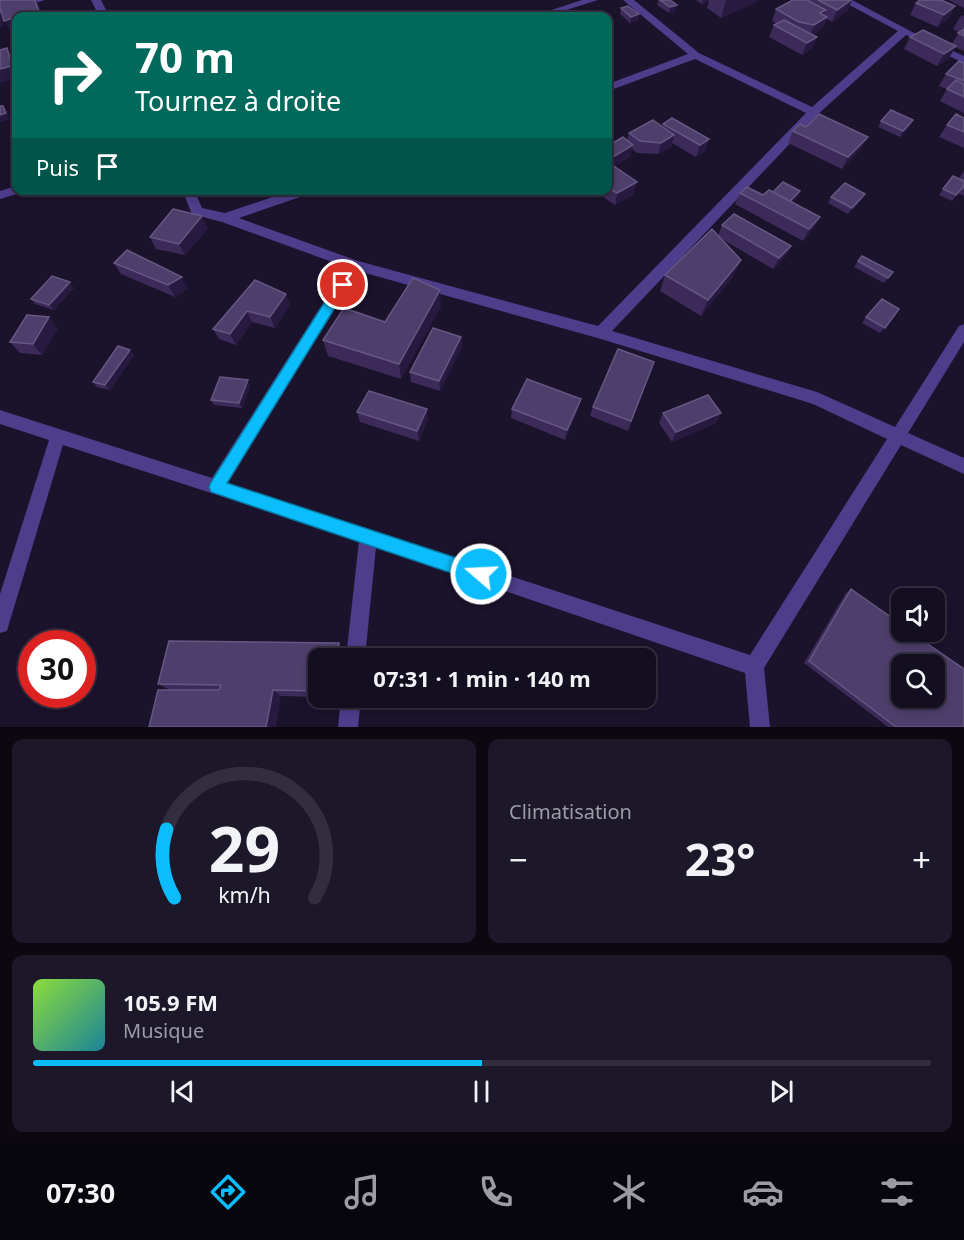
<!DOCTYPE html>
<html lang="fr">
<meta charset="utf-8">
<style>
:root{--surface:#140e21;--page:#1d172a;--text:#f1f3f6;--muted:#9d9ca5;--line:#332e3f;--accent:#0bbdfd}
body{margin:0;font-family:"Noto Sans",sans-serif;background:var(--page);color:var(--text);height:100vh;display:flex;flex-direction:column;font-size:22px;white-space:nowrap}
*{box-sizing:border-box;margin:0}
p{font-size:20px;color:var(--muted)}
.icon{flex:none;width:33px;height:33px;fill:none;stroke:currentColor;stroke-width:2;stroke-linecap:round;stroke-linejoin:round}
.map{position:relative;height:727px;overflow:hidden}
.drawer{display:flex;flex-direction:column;gap:12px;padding:12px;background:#0b0812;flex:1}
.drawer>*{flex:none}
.banner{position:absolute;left:12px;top:12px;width:600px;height:183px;border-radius:12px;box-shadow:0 3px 9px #0003,0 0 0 2px var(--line);background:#00695c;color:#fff;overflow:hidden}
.buttons{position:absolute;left:891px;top:588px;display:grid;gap:12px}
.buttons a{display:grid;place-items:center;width:54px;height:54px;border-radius:12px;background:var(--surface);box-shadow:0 3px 9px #0003,0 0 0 2px var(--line);font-size:30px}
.speed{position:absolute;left:18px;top:630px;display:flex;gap:12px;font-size:30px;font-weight:700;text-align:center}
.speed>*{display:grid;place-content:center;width:78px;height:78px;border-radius:50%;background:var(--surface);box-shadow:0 3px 9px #0003,0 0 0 2px var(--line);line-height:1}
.speed .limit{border:9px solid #d22;background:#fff;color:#111}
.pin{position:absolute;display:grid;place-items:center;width:51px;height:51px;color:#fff;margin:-26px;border:3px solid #fff;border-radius:50%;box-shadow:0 2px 6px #0007}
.me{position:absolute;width:66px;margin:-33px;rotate:289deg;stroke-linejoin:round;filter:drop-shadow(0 0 4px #0008)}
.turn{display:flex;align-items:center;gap:21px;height:126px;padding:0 24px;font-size:27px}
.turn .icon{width:78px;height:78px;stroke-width:2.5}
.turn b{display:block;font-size:42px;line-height:51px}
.then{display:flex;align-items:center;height:57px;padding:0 24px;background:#0003;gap:12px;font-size:22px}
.big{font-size:45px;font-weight:700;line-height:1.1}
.drawer .widget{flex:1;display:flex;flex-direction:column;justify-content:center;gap:9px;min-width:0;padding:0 21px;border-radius:12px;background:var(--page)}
.drawer .dial{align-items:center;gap:0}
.dial svg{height:156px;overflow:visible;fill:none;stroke:var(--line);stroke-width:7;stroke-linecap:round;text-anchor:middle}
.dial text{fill:var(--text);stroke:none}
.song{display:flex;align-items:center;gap:18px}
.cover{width:72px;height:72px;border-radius:9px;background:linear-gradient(135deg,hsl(90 70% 55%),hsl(190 70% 35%))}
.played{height:6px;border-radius:3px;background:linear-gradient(90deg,var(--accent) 50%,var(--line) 50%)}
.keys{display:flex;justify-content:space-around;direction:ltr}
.heat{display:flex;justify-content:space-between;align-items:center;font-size:33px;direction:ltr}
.drawer .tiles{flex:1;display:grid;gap:12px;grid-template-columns:1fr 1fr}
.widget:last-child{grid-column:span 2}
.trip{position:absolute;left:308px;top:648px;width:348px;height:60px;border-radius:12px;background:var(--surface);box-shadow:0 3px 9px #0003,0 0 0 2px var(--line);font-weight:700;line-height:60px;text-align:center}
.dock{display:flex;height:96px;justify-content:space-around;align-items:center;background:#08060d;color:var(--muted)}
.dock .icon{width:42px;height:42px}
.dock .current{color:var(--accent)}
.dock b{font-size:27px;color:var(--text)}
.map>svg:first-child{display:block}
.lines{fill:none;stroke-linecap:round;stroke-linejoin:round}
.minor{fill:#4d3d8a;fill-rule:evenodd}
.wall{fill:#3c2b59}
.shaded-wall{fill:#271940}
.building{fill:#4e3e6b;stroke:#665782;stroke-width:1.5;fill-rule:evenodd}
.route{fill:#0bbdfd;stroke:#077ba4;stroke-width:1.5}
</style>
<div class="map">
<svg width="964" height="727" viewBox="0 0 964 727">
<rect width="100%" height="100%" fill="#1b122c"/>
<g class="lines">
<!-- minor -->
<path class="minor" d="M29,0H45L0,14V8Z
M91,0H101L109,16H99Z
M582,0H598L547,16H533Z
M623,0H634L699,53L812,107L898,31L840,0H852L916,34L911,37L906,35L817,115L612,331L817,392L895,427L959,326L964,324V342L908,433L964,458V474L901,445L764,668L770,727H750L745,673L376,547L365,658H346L359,541L63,445L9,624L7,631L0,633V594L49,440L0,424V410L212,478L346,267L222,222L192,214L182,190H194L202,208L225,213L293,190H314L312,193L239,218L358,261L598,326L806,113L695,59L608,91V84L688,54ZM358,271L601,339L813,404L887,439L750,655L228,483Z
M933,42L964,56V63L929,47L928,45Z
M16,186V190H22L20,193L0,199V191Z
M341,698H361L358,727H338Z"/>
</g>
<!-- wall -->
<path class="wall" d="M658,0H670L675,11L669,13L657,5Z
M696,0H757L756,2L721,18L707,8L709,2L702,4Z
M790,0H852L847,11L832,22L827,19L822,29L813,35L817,37L812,49L802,55L769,37L774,25L776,24L772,21L776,9L791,1Z
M948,0H964V8Z
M916,3L955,6L949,18L937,27L910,15Z
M621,8L638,20L630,23L620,14Z
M964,15V51L955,47L949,58L937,66L904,49L910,37L952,44L959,32L953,29L960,17Z
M964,63V113L940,101L947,89L939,86L946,74Z
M964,118V148L939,137L947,125Z
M913,120L910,126L900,137L878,127L881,121Z
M663,124L709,139L705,151L696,157L672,143L671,147L658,154L637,153L632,149L630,157L614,166L634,194L615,205L593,190H608V146L627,140L629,133L663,127Z
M806,127L861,149L842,169L788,143L793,131Z
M964,171V196L958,193L952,201L939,195L953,176L959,178Z
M800,191L797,197L792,202L814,228L803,241L735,204L740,193L763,195L773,192Z
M865,194L861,200L848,214L828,203L831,197Z
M722,225L791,246L785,257L773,269L720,238L733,277L701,316L660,291L665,275L718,236Z
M208,228L185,255L156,249L150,237Z
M858,261L893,272L884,283L854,267Z
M114,263L188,289L175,297L121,274Z
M255,280L286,294L290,305L275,328L252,322L236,345L219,339L213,329Z
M74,288L54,310L35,304L31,299Z
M441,306L401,379L328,356L323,340Z
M899,309L880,333L862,323L866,317Z
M58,328L42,355L20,353L10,342Z
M461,337L462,347L440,391L411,382L410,372Z
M130,350L134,355L110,390L97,387L93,382Z
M654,362L628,431L590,416L593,407Z
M250,386L242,408L214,405L211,400Z
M512,409H578L565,440L511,418Z
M357,412L428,419L419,441L360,422Z
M663,413H721L716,423L672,442L659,423Z
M851,589L964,727H888L804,663L846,593Z
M345,651L318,658V697L281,696L170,690L158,684Z"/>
<!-- shaded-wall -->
<path class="shaded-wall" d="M35,0H36L38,3L43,16H20Z
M703,0H709V2L702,4Z
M726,0H757L756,2L721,18Z
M851,0H852L847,11L832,22L837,10Z
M677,5L675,11L669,13L670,7Z
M955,6L949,18L937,27L944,15Z
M826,10L821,21L827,17L822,29L809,37L820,13Z
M0,11L4,26L0,27Z
M639,14L638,20L630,23L631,17Z
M16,17V31L11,33L4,21Z
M817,37L812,49L802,55L807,43Z
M956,46L949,58L937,66L944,54Z
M7,48L14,60L16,68V79L0,83V69Z
M3,106L10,119L0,123V115Z
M913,120L910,126L900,137L903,131Z
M674,135L671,147L658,154L661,143Z
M868,137L861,149L842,169L848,157Z
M709,139L705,151L696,157L700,145Z
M633,145L630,157L608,171V160Z
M637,182L634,194L615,205L617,193Z
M800,191L797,197L784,209L787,204Z
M865,194L861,200L848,214L852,208Z
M202,216L208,228L185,255L179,244Z
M820,217L814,228L803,241L809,229Z
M791,246L785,257L773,269L779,258Z
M741,260L733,277L701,316L708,300Z
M182,277L188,289L175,297L168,285Z
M70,282L74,288L54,310L49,305Z
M440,290L441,306L401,379L399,364Z
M286,294L290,305L275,328L270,317Z
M247,311L252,322L236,345L230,334Z
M49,317L58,328L42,355L33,344Z
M461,337L462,347L440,391L439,381Z
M130,350L134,355L110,390L105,385Z
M248,380L250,386L242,408L239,403Z
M581,399L578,409L565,440L567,430Z
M427,409L428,419L419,441L417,431Z
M721,413L716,423L672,442L676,432Z
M339,643L345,651L344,658H337Z
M273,690L281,696L276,727H266Z"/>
<!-- building -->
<path class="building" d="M0,0H35L39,12L20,16H16V17L4,21L0,8Z
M660,0H670L677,5L670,7Z
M793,0H807L826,10L820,13L827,17L814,25L799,22L776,9Z
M818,0H851L837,10Z
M920,0H941L955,6L944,15L916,3Z
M628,6L639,14L631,17L621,8Z
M784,20L817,37L807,43L774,25Z
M964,29V36L958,33Z
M923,30L956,46L944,54L910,37Z
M7,48L12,66L0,69V50Z
M959,61L964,63V81L946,74Z
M956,80L964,84V97L947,89Z
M0,106H3L6,113L0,115Z
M891,110L913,120L903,131L881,121Z
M819,114L868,137L848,157L793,131L800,124L806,127Z
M956,114L964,118V132L947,125Z
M672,118L709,139L700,145L663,124Z
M653,120L674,135L661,143L640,141L629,133Z
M623,137L633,145L608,160V146Z
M608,162L637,182L617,193L608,187Z
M953,176L964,181V188L963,187L956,195L943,189Z
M783,182L800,191L790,201L773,192Z
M845,183L865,194L852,208L831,197Z
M747,187L763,195L769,190L820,217L809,229L740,193Z
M173,209L202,216L179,244L150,237Z
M734,214L791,246L779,258L722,225Z
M712,229L741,260L708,300L665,275Z
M127,250L182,277L168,285L114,263Z
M862,256L893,272L888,278L858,261Z
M52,276L70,282L49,305L31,299Z
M413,278L440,290L399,364L323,340L344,308L385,322Z
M255,280L286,294L270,317L247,311L230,334L213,329Z
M882,299L899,309L885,328L866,317Z
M27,315L49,317L33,344L10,342Z
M433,328L461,337L439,381L410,372Z
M118,346L130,350L105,385L93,382Z
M618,349L654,362L631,421L593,407Z
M220,377L248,380L239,403L211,400Z
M527,379L581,399L567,430L512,409Z
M369,391L427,409L417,431L357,412Z
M708,395L721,413L676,432L663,413Z
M851,589L902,625V632H910L964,669V727H896L809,661ZM902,664H934V698H902Z
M169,641L339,643L337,658H318V691L273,690L266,727H149L158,690H219L221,685L158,684Z"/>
<!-- route -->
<path class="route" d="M343,280L347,281L349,285L347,288L227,483L481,566L487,569L489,574L487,580L481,583L211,492L209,487L211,482L338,281Z"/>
</svg>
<div class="buttons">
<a><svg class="icon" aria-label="sound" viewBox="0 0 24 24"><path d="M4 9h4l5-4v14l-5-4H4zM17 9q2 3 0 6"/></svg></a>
<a><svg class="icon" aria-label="search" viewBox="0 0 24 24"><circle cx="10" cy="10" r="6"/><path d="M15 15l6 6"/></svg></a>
</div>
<div class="speed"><div class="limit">30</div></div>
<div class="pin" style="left:343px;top:285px;background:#d93025"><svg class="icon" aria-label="arrive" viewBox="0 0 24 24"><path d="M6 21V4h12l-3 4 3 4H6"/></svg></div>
<svg class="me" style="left:481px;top:574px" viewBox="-20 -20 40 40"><circle r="17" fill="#0bbdfd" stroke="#fff" stroke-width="3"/><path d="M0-11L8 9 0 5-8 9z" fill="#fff"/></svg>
<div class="trip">07:31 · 1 min · 140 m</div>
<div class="banner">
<div class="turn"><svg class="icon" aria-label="right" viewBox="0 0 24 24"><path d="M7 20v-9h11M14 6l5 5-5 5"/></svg><div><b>70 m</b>Tournez à droite</div></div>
<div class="then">Puis<svg class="icon" aria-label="arrive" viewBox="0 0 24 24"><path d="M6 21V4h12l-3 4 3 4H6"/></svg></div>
</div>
</div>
<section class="drawer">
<div class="tiles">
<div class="widget dial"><svg viewBox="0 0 100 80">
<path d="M14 69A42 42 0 1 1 86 69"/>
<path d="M14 69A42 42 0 0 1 10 34" stroke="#0bbdfd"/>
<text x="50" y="56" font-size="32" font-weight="700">29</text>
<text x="50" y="72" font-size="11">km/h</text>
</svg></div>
<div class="widget"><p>Climatisation</p>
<div class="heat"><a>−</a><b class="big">23°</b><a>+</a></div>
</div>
<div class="widget">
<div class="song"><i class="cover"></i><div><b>105.9 FM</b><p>Musique</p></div></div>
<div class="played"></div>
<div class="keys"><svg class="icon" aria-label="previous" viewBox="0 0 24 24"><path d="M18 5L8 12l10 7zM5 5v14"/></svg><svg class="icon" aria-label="pause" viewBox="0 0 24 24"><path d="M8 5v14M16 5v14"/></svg><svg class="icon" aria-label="next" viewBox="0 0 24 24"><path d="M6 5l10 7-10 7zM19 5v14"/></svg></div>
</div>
</div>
</section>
<nav class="dock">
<b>07:30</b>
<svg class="icon current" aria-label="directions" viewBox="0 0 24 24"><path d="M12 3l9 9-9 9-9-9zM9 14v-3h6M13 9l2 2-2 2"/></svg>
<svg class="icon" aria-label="music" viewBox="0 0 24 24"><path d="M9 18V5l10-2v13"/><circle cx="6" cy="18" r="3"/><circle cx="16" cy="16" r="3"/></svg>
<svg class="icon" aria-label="phone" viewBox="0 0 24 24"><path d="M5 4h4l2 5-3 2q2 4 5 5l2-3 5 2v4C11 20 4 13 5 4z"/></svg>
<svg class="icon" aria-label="climate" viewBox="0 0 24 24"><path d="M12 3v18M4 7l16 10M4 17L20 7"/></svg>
<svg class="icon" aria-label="car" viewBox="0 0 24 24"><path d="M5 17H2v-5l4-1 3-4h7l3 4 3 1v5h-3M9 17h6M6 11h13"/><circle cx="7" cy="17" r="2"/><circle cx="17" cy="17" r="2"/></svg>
<svg class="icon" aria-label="filters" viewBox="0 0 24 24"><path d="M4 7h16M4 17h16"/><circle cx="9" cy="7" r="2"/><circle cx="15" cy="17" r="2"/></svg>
</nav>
